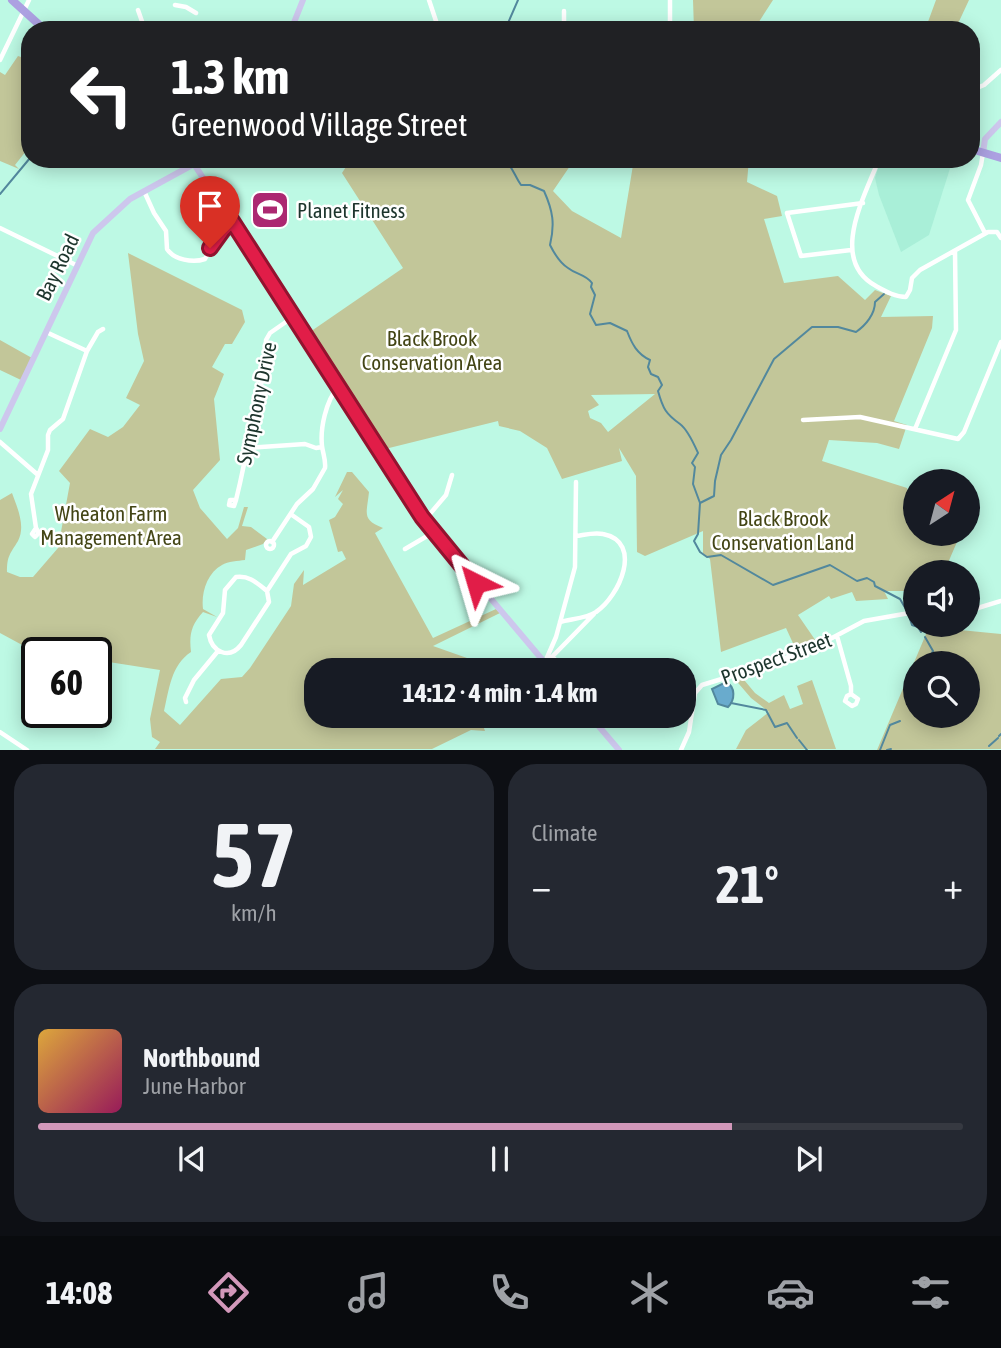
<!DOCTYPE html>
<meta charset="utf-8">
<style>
:root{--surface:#171b24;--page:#242831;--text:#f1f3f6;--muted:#9ea1a6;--line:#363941;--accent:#d298ba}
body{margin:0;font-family:"Asap Condensed",sans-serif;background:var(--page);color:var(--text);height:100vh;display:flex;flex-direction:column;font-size:26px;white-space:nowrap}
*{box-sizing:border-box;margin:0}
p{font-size:23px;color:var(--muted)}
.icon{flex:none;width:38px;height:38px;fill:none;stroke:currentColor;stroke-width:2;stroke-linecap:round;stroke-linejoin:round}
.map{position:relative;height:750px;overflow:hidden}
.drawer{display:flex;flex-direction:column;gap:14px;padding:14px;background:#0d0f14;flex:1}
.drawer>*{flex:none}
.guide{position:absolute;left:21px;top:21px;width:959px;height:147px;border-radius:28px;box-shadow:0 4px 18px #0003;background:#202124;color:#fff;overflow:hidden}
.needle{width:46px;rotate:36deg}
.fabs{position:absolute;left:903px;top:469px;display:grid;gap:14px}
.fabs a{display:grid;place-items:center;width:77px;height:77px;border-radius:50%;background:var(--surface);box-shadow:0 4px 18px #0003;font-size:35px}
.speed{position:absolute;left:21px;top:637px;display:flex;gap:14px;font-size:35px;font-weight:700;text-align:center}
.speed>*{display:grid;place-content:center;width:91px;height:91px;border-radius:50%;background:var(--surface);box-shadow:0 4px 18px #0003;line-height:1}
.speed .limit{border:4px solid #111;border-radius:10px;background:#fff;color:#111}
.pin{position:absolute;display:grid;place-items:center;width:60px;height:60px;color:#fff;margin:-72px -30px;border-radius:50% 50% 50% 0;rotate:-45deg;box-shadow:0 0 7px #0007}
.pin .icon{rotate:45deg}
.me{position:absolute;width:77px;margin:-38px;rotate:320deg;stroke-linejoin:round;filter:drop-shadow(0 0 5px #0008)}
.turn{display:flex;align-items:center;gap:24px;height:147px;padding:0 35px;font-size:32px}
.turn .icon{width:91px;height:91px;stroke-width:2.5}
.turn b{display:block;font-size:49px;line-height:60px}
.big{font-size:52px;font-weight:700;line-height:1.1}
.drawer .card{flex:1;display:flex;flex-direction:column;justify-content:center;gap:10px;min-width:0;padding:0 24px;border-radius:28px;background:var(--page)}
.drawer .dial{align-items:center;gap:0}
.dial b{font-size:91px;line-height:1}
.song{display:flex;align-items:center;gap:21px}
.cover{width:84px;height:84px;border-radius:10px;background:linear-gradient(135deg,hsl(40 70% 55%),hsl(330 70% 35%))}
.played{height:7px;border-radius:4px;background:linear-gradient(90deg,var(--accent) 75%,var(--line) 75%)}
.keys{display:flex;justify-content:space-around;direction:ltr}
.heat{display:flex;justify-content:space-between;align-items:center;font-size:38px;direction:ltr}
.drawer .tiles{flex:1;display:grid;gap:14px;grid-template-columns:1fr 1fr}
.card:last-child{grid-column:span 2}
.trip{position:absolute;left:304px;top:658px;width:392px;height:70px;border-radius:28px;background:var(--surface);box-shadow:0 4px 18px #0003;font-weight:700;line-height:70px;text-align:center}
.menu{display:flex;height:112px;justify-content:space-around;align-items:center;background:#090b0e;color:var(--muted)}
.menu .icon{width:49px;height:49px}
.menu .active{color:var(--accent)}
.menu b{font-size:32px;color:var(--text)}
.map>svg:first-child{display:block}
.built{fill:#a9efd8}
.green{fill:#c2c699;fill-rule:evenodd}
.water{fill:#69abcd;stroke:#52889d;stroke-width:2}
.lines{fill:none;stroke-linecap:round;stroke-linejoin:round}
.stream{stroke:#52889d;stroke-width:2}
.minor{stroke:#fff;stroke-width:4.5}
.major{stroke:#cdc7ed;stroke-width:6}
.highway{stroke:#aca1e1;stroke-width:8}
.route-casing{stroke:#92132f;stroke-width:18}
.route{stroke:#e11d48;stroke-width:12}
.labels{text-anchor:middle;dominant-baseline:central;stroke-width:5;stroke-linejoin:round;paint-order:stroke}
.poi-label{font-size:21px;fill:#1d352d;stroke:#fff;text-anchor:start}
.street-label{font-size:21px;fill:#1d352d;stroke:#fff}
.park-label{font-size:21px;fill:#434515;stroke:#fff}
</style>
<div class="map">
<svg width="1001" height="750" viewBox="0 0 1001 750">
<rect width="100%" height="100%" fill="#bdf9e4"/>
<!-- built -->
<path class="built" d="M881,159H953L929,235L901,252L879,195L875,178Z"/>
<!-- green -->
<path class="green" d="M693,0H773L755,28L749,24L747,30H694Z
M936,0H969L955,30H925Z
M30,47V102L27,108L30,111V146L15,165L19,169L0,161V72L5,75L18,56L21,57Z
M351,159H572L570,166L553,191L572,211L621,238L634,159H749L747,182L777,196L782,216L764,219L784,283L838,276L865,300L875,290L891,296L881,317L933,316L932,328L894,421L907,425L899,449L877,443L829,440L822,461L907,488L915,510V534H927L957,542L944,572H915V591H884L888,599L856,601L852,592L831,599L829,596L798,615L818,644L797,652L786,628L721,652L710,559L703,553V531L645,556L637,552L636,476L619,448L622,461L562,479L547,448L520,431L499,426L498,421L381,450L307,334L403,268L342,173ZM655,394L608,432L601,423L590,418L588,411L599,405L591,395Z
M128,253L242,310L245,322L232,344H225L212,367L224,374L214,399L220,460L193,490L200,508L227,539L238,528L244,507H248L242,526L251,527L267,539L263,544L246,550L245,560C238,561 228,561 222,565C207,573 201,593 203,609L217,617L203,612C191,625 189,635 191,652C171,665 169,690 164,711L180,725L221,679L242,677L250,668L291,606L294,584L304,570L303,585L346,559L342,551L338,552L329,520L335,517L343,504L338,499L343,490L335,497L347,472H352L369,492C367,513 361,520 383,528L375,533L433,638L496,609L500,613L433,646L501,670H317V716H480L485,731L471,730L432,749H155L160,742L152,737L150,719L160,670L96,660V653H37L0,633V500L12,493C17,507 26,526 18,541C10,554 7,556 7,572L20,577H33L58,548L70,483L59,471L90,429L108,437L123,427L140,405L126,398L144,361L138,334Z
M0,340L32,358L21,380L0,370Z
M929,627L1001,634V749L877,750ZM915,663H968V716H915Z
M740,675L755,693L769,703L784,695L790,709L803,704L797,686L812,680L836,749H736L746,730L769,712L751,698L733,677Z"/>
<!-- water -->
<path class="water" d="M726,682C736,687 735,700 728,707L718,704L712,689Z"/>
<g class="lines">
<!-- stream -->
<path class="stream" d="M505,30L518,0
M504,159C513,167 514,175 521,185H530L544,191C553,211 555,224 550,245C554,253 560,263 568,268C577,275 585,274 592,283L591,287L595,295L590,314L596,325L610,323L627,331C632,344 637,354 650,360L648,367L651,374L658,377L662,385L658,391C663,409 666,414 680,424C688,430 694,444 698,453L692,463L695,467L693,484L700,503L698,534L694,541L700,552L707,557L721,555L773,585L830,565L857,581L867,578L874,582L875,586L900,599L907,611
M0,194L30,158
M700,503L714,496L715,481L721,455L731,440L774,359L812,327H838L856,332C866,325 875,314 875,302L884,294
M909,616L912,625L918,627L921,632
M925,637L933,651L930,657L934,663
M731,703L766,710L775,727L787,723L797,738
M999,736L1001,734
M799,740L807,750
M989,746L998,738
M880,750L890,725L900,721
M887,750L891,749"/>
<!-- minor -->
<path class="minor" d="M429,0L439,30
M175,5L186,7L196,13
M138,10L145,30
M564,11V30
M670,30V0
M0,60L29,0
M971,85L977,88
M971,92L976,91L977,88L984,85L1001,70
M983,153L981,165L968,200L985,233
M879,159C865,196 828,260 876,286C885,291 895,297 906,297L910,290L912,278L920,270L988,232H997L1001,238
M144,191L154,213L166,231L167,249C174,260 193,263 205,259L215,240L232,221
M0,228L76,265
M851,250L801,256L787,213L863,203
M46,332L87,351
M803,420L860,417L958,439L964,432L1001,342
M915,429L956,330L955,251
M0,442L38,475
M247,448L305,444L316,448L322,447
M236,500L234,506L229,505L230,500H236L240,483L265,366L266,340L270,333L293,317
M429,515L446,495L452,475
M36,528L32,534L35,537L39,533L36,528L31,494L48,450V435L50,430L63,419L87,351L98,332L103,329
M266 545a4 4 0 1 1 8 0a4 4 0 1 1-8 0Z
M272,542L297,504L313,489L325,468C326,460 323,454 322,446C320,428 326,401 338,387
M405,549L434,532
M236,577C249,575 257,583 267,591L269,602L241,645C229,660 212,652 209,635L223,613L225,590Z
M267,591L291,554L306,546L311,537L309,527L292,515
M968,611L1001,601
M560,622C571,619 588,618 596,612C619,597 644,542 603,534C594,532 584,535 576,536
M837,636L851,686V694L847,696L845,701L852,706L856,704L858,699L851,694
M554,657V670
M545,662L556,637L575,567L576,482
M546,663L594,614
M186,702L185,698L194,680L218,651
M0,732L27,750
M681,750L689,732L695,693L702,685L761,667L815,647L864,621L915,612"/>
<!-- major -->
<path class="major" d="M291,30L303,0
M983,153L985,139L1001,122
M0,429L93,233L130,199L194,164L422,517L551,670
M590,716L619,750"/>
<!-- highway -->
<path class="highway" d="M12,0L45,30
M971,149L1001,158
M190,159L194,164L206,159"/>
</g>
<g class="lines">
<defs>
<path id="route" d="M210,248L223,230L232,221L422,517L476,583"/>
</defs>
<!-- route casing -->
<use href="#route" class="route-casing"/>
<!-- route -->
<use href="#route" class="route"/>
</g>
<!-- icons -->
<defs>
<symbol id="stadium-square" viewBox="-11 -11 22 22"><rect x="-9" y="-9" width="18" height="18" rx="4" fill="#ac2871" stroke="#fff"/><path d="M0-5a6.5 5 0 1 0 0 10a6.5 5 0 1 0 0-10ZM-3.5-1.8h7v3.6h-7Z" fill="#fff"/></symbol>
</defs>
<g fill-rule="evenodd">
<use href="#stadium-square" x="248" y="188" width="44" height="44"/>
</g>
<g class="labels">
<!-- poi labels -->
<g class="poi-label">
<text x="297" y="210">Planet Fitness</text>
</g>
<!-- street labels -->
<g class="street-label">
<text transform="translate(57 267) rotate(-64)">Bay Road</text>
<text transform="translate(256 403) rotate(-78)">Symphony Drive</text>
<text transform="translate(776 658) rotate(-20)">Prospect Street</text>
</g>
<!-- park labels -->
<g class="park-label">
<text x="432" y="338">Black Brook<tspan x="432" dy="24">Conservation Area</tspan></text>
<text x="111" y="513">Wheaton Farm<tspan x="111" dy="24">Management Area</tspan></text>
<text x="783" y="518">Black Brook<tspan x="783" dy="24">Conservation Land</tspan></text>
</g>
</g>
</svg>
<div class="fabs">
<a><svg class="needle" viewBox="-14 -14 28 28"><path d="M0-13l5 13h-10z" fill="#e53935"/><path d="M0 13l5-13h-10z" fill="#9ea1a6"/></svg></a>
<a><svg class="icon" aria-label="sound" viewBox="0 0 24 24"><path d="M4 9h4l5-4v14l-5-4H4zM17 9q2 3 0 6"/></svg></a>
<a><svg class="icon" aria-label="search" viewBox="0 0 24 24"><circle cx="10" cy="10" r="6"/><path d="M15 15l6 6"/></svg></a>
</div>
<div class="speed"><div class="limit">60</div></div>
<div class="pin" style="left:210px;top:248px;background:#d93025"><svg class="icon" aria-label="arrive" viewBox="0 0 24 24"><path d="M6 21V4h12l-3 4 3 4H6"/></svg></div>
<svg class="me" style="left:476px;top:583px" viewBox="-20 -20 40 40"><path d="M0-17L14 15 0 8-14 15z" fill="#e11d48" stroke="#fff" stroke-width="4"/></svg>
<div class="trip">14:12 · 4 min · 1.4 km</div>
<div class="guide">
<div class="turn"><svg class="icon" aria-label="left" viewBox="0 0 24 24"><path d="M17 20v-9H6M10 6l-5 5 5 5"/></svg><div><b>1.3 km</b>Greenwood Village Street</div></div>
</div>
</div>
<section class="drawer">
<div class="tiles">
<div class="card dial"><b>57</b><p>km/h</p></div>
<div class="card"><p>Climate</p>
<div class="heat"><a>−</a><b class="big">21°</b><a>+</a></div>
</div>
<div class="card">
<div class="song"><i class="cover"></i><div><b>Northbound</b><p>June Harbor</p></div></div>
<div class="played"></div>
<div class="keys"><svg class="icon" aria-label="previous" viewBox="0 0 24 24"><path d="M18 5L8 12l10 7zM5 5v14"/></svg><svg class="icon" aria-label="pause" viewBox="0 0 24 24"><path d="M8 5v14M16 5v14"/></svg><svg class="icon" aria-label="next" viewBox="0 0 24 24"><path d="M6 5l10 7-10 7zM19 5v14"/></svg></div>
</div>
</div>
</section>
<nav class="menu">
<b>14:08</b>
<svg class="icon active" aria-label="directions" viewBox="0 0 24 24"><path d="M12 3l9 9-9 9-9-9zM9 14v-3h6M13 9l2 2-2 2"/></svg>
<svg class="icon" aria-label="music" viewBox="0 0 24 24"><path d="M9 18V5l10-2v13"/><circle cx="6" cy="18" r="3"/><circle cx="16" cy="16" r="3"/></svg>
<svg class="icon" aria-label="phone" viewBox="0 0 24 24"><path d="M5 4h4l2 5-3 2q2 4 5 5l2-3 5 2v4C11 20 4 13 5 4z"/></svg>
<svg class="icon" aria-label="climate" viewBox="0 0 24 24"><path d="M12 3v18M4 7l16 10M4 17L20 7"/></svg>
<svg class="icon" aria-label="car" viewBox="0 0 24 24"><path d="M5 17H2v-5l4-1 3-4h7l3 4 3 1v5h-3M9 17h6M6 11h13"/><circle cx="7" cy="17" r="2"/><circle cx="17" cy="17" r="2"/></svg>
<svg class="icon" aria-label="filters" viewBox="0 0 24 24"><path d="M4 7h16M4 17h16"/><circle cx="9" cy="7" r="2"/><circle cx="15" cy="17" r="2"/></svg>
</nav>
